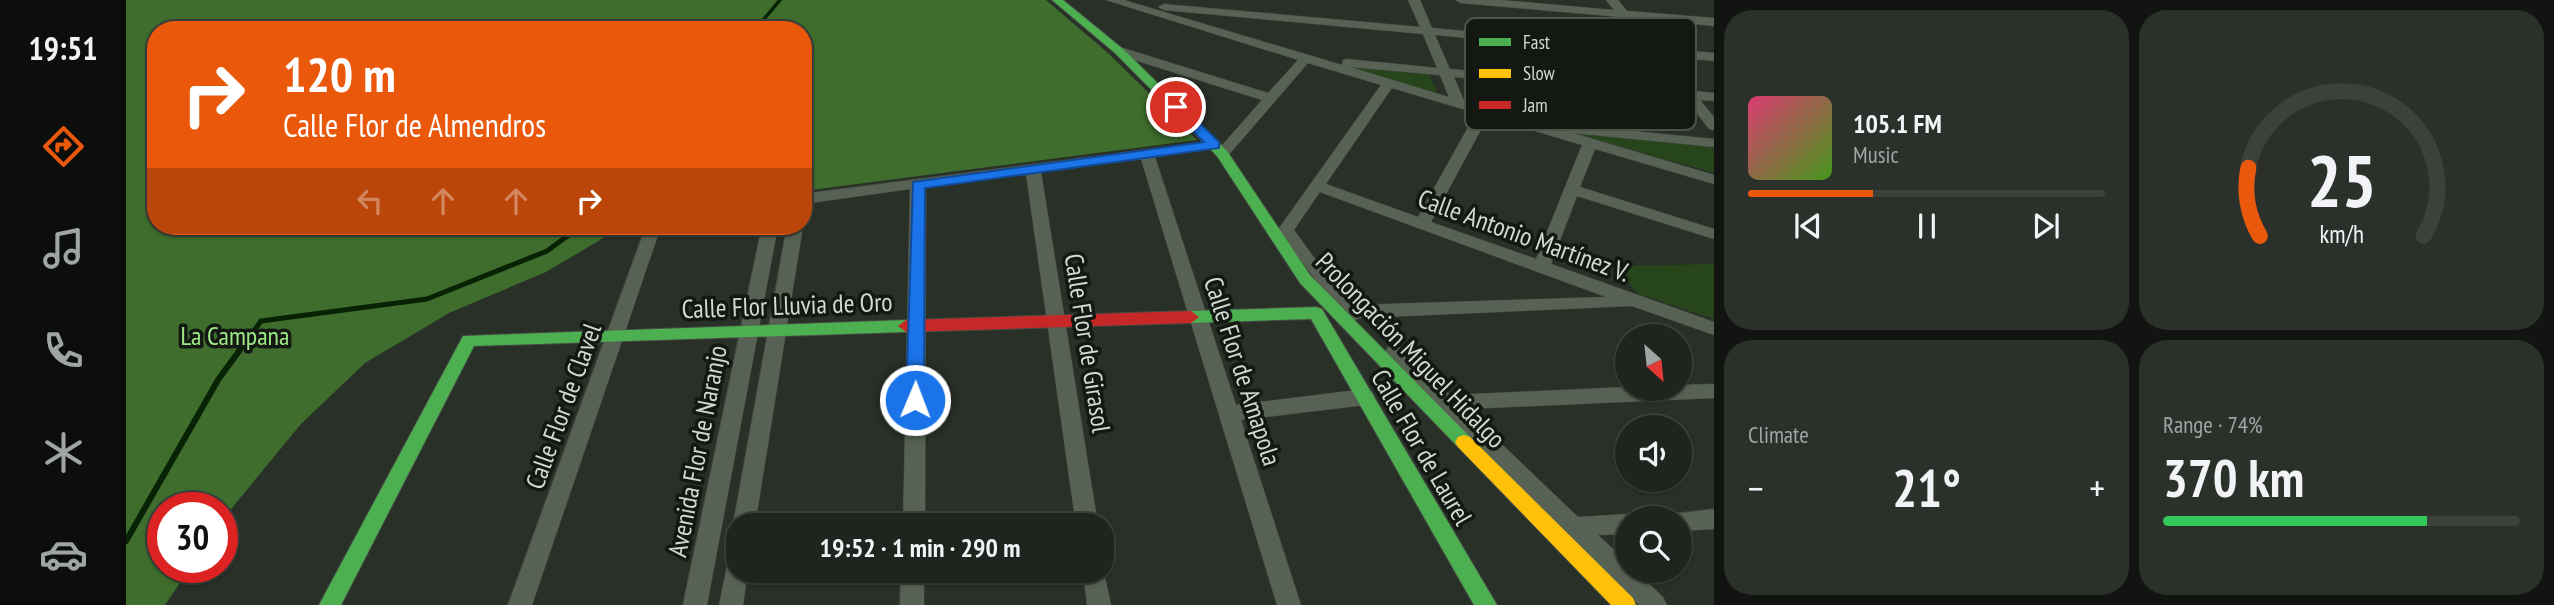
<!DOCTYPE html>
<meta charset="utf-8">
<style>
:root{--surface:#1f241e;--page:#2c302b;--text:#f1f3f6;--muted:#a1a4a4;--line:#3c413c;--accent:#ea580c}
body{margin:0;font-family:"PT Sans Narrow",sans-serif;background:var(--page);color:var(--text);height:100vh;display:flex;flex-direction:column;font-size:26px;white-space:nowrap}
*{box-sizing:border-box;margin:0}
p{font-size:23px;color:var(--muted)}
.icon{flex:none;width:38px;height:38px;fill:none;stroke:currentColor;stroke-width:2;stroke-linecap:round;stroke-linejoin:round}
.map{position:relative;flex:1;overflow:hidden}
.details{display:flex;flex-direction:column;gap:10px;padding:10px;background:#111410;width:840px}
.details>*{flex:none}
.banner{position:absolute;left:21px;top:21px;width:665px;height:214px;border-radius:28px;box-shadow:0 2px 5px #0004,0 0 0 2px var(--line);background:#ea580c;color:#fff;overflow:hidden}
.needle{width:46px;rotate:153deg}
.tools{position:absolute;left:1489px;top:324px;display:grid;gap:14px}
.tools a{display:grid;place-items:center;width:77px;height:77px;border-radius:50%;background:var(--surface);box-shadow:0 2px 5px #0004,0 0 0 2px var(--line);font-size:35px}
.speed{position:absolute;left:21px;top:492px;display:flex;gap:14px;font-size:35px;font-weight:700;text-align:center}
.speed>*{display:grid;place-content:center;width:91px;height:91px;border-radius:50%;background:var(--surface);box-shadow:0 2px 5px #0004,0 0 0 2px var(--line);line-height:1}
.speed .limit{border:10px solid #d22;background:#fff;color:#111}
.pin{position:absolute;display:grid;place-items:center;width:60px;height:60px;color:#fff;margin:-30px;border:4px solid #fff;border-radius:50%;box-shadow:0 2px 7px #0007}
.me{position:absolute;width:77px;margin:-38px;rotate:1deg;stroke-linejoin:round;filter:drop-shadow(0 0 5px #0008)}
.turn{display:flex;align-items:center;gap:24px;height:147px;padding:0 21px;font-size:32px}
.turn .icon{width:91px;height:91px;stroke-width:2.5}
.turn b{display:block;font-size:49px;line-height:60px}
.lanes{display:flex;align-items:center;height:66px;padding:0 21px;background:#0003;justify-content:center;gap:35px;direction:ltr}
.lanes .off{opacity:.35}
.big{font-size:52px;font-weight:700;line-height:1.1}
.details .widget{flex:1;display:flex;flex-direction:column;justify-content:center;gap:10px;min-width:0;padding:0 24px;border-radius:28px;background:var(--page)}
.details .dial{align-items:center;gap:0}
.dial svg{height:182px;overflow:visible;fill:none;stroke:var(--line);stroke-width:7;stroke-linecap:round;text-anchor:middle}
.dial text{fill:var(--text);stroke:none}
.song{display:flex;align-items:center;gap:21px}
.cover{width:84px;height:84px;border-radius:10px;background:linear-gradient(135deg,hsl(340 70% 55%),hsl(100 70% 35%))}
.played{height:7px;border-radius:4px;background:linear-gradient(90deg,var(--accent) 35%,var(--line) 35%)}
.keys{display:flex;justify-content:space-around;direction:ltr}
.heat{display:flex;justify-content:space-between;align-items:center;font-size:38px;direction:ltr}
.charge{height:10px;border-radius:5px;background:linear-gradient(90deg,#34c759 74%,var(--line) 0)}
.details .tiles{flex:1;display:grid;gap:10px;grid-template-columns:repeat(2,1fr)}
.trip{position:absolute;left:600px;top:513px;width:388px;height:70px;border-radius:28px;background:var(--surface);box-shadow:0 2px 5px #0004,0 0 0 2px var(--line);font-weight:700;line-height:70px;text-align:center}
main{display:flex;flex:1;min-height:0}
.menu{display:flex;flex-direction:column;width:126px;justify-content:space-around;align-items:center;background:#0c0e0c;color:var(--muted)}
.menu .icon{width:49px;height:49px}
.menu .active{color:var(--accent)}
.menu b{font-size:32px;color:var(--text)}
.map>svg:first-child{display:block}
.green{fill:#26451b}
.forest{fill:#3e6d2d}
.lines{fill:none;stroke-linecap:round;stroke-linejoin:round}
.stream-far2{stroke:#082204;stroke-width:3.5}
.stream-far1{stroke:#082204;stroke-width:5}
.stream{stroke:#082204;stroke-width:6}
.street-casing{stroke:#454a44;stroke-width:1}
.fast-casing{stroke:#454a44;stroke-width:2}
.slow-casing{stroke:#454a44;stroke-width:2}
.jam-casing{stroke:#454a44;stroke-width:2}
.street{fill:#576254;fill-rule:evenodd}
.fast{fill:#4caf50;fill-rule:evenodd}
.slow{fill:#ffc107;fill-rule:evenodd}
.jam{fill:#c62828;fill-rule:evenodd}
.route{fill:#1a73e8;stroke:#114b97;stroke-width:2}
.labels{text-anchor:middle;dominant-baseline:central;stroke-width:7;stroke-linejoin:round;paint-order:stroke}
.street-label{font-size:26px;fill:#d2dad0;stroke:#131912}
.park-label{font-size:26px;fill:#9ee987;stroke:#131912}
.key{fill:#131912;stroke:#4c534b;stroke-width:2}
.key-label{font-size:19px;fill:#d2dad0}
</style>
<main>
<nav class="menu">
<b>19:51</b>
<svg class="icon active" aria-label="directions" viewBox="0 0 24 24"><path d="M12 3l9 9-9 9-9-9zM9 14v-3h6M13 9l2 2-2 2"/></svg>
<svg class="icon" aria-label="music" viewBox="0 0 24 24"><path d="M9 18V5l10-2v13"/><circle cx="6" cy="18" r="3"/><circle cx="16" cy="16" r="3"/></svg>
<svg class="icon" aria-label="phone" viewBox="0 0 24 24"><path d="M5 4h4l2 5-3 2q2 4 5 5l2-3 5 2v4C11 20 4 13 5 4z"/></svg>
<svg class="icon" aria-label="climate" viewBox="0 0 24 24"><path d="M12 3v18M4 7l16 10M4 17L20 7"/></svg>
<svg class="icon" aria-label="car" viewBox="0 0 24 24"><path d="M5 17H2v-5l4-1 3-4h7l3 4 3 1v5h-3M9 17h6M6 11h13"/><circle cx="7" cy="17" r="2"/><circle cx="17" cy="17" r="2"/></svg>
</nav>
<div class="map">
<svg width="1588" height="605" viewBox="0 0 1588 605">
<rect width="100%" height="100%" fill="#293028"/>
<!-- green -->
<path class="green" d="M1204,64L1303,74L1311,93Z
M1440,131L1588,146V173Z
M1588,264V319L1512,294L1488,266Z"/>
<!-- forest -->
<path class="forest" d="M0,0H920L982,53L1071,140L677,191V30H30V226H493L474,240L420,272L323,313L239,363L175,424L96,520V508H37V567H65L39,605H0Z"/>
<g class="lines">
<!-- stream-far2 -->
<path class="stream-far2" d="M629,30L654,0"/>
<!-- stream-far1 -->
<path class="stream-far1" d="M112,353L135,321L301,299L421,251L455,226"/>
<!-- stream -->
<path class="stream" d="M0,541L92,380L113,351"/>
<defs>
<path id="street" d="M980,0H998L1216,65L1217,60L1221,59L1311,68L1297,34L1038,10L1032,7L1038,4L1294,27L1282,0H1294L1306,28L1518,47L1494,17L1335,3L1329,0H1374L1488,10L1480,0H1492L1501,11L1588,18V26L1507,18L1531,48L1588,53V61L1538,56L1567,91L1588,93V101L1574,100L1588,117V130L1583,129L1559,98L1328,77L1338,101L1441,132V126L1446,125L1588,139V147L1447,133L1588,175V184L1469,149L1454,187L1588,229V239L1451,196L1425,264L1588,322V335L1506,306L1234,318L1227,321L1210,316L1207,312L1210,307L1160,241L1154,243L1146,238L1255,85L1182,63L1101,157H1091L1089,154L1091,151L1136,100L989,54V48H997L1142,93L1172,60ZM1309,35L1524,55L1552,90L1324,69ZM1224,67L1314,75L1323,97ZM1266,88L1350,113L1292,217L1200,184ZM1362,117L1456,145L1410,259L1305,222ZM1194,192L1480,297L1229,305L1198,271L1168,230Z
M1088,141L1093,142V148L1029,157L1110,405L1239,389L1246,392L1249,397L1246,402L1239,405L1115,420L1175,605H1151L1015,159L915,172L972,525H950L900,174L800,187L799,525H777L784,189L677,204V194Z
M520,226H539L533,232L406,605H382Z
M636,226H652L581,605H557Z
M661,226H677L629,525H612V533L607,525Z
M1268,346L1275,348L1324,395L1502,387L1554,388V385L1588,384V398L1339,409L1452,517L1502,514L1510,517L1502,518V534L1472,535L1502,563V570H1509L1537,597L1541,605H1513L1443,537L1432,534L1430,524L1315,411L1306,408L1305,400L1261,358L1259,353L1261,348Z
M1588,509V529L1554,531V518H1544L1546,514Z
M612,549V570H622L617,605H593L604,552Z
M976,563L985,605H961L957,570H976Z
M775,570H798V605H774Z"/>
<path id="fast" d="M926,0H937L997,49L1101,151L1184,275L1344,437L1347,442L1344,447L1338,449L1332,447L1174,283L1091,156L989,53Z
M1190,307L1196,309L1371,605H1348L1185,319L1065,323L1057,317L1065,311Z
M780,320L788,326L780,332L348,346L215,605H193L337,336Z"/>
<path id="slow" d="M1338,435L1344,437L1507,598L1510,605H1485L1332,447L1329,442L1332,437Z"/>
<path id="jam" d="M1065,311L1073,317L1065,323L780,332L772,326L780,320Z"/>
</defs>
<!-- street casing -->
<use href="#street" class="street-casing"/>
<!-- fast casing -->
<use href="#fast" class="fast-casing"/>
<!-- slow casing -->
<use href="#slow" class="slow-casing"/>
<!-- jam casing -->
<use href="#jam" class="jam-casing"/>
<!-- street -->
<use href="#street" class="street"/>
<!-- fast -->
<use href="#fast" class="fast"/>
<!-- slow -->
<use href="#slow" class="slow"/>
<!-- jam -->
<use href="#jam" class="jam"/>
</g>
<!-- route -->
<path class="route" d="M1050,104L1055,105L1093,142V148L799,188L798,400L796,405H783L780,400L787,182L1078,142L1046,110L1044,107Z"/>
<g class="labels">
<!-- street labels -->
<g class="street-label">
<text transform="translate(1398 235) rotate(20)">Calle Antonio Martínez V.</text>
<text transform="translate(661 305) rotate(-2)">Calle Flor Lluvia de Oro</text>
<text transform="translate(962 343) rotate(81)">Calle Flor de Girasol</text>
<text transform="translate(1285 350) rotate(46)">Prolongación Miguel Hidalgo</text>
<text transform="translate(1117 371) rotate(72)">Calle Flor de Amapola</text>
<text transform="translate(437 406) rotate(-70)">Calle Flor de Clavel</text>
<text transform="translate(1296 447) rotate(60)">Calle Flor de Laurel</text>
<text transform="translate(571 451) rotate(-79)">Avenida Flor de Naranjo</text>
</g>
<!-- park labels -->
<g class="park-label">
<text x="109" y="335">La Campana</text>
</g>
</g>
<!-- legend -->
<rect x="1339" y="18" width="231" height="112" rx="10" class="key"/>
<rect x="1353" y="38" width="32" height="8" fill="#4caf50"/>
<rect x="1353" y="69" width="32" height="9" fill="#ffc107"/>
<rect x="1353" y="101" width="32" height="8" fill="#c62828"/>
<g class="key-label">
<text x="1397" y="49">Fast</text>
<text x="1397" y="80">Slow</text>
<text x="1397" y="112">Jam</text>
</g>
</svg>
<div class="tools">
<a><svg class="needle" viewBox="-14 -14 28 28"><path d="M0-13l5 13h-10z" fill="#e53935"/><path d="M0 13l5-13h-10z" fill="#a1a4a4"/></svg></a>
<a><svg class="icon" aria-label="sound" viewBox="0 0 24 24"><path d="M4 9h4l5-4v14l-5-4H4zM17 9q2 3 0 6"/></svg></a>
<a><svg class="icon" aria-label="search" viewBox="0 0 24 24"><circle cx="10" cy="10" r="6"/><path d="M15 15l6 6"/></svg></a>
</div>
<div class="speed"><div class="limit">30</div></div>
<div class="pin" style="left:1050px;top:107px;background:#d93025"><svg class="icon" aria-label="arrive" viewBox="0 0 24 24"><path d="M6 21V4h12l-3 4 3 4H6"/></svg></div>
<svg class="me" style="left:789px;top:400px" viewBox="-20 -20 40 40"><circle r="17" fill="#1a73e8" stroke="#fff" stroke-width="3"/><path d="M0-11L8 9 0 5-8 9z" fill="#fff"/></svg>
<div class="trip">19:52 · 1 min · 290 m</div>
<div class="banner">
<div class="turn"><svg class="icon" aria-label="right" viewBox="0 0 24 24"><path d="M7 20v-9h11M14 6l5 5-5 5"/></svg><div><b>120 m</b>Calle Flor de Almendros</div></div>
<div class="lanes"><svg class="icon off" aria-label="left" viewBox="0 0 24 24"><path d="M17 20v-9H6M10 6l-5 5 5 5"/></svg><svg class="icon off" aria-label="ahead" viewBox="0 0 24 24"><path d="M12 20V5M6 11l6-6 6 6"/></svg><svg class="icon off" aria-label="ahead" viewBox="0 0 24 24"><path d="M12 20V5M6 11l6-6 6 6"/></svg><svg class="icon" aria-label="right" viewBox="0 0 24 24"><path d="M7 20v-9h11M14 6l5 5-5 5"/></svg></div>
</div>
</div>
<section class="details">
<div class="tiles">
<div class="widget">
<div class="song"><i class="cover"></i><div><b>105.1 FM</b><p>Music</p></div></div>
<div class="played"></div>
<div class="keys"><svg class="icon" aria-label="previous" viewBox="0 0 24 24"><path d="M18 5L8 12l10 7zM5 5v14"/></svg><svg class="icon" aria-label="pause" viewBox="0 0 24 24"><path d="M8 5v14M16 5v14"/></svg><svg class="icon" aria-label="next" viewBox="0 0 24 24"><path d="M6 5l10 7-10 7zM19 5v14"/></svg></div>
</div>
<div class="widget dial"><svg viewBox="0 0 100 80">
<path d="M14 69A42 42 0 1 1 86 69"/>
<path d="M14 69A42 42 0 0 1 9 39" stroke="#ea580c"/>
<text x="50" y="56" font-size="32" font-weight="700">25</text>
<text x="50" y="72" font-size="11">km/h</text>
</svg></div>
<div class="widget"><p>Climate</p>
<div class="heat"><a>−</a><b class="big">21°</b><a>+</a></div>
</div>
<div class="widget"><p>Range · 74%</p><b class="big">370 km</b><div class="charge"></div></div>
</div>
</section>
</main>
